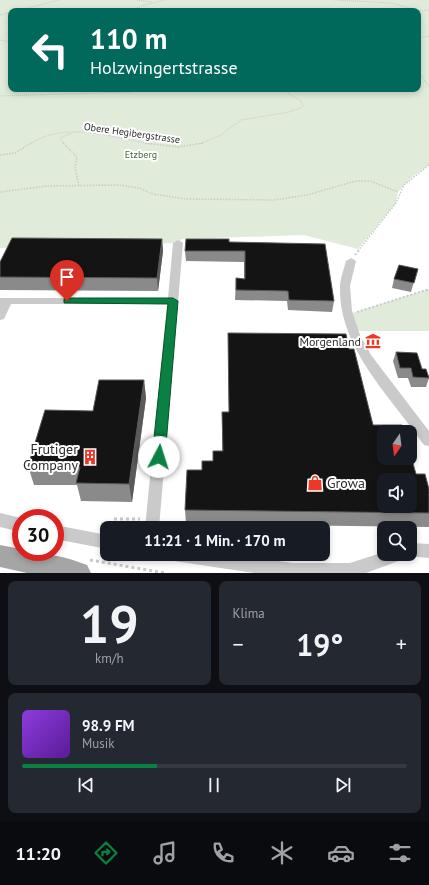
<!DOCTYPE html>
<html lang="de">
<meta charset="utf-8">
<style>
:root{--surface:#171b24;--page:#242831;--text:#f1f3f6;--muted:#9ea1a6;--line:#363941;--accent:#0b8043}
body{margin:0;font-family:"PT Sans",sans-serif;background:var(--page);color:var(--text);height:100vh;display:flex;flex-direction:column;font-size:15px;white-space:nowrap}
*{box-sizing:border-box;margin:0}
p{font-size:13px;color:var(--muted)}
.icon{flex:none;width:22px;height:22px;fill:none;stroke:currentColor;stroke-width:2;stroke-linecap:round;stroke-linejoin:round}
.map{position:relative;height:573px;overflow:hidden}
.drawer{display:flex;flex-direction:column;gap:8px;padding:8px;background:#0d0f14;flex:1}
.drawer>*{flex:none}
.banner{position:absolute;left:8px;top:8px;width:413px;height:84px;border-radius:8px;box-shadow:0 2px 6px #0003;background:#00695c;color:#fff;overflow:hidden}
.needle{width:26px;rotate:194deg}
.controls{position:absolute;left:377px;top:425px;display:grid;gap:8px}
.controls a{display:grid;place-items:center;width:40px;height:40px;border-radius:8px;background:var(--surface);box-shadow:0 2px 6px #0003;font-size:20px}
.speed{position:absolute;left:12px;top:509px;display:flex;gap:8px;font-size:20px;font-weight:700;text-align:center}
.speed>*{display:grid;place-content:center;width:52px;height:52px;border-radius:50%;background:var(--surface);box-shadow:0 2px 6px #0003;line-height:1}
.speed .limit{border:6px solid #d22;background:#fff;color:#111}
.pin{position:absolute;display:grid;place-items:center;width:34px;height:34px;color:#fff;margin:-41px -17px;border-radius:50% 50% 50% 0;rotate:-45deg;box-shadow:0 0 4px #0007}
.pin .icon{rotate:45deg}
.me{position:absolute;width:44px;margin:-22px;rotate:5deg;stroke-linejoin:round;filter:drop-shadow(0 0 3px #0008)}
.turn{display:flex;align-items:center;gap:14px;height:84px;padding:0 16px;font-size:18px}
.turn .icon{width:52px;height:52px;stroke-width:2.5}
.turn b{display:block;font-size:28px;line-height:34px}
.big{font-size:30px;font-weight:600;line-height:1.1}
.drawer .tile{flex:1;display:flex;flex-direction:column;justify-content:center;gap:6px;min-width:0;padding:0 14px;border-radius:8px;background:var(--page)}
.drawer .dial{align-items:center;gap:0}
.dial b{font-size:52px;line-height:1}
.song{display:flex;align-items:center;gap:12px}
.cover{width:48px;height:48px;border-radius:6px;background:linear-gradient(135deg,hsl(270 70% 55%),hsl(270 70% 35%))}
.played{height:4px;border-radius:2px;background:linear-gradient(90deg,var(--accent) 35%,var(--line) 35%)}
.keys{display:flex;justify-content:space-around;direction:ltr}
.heat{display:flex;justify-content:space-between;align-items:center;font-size:22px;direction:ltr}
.drawer .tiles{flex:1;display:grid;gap:8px;grid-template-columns:1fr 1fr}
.tile:last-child{grid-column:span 2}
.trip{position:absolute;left:100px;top:521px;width:230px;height:40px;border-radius:8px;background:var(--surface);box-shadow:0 2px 6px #0003;font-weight:600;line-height:40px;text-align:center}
.tabs{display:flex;height:64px;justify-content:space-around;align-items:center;background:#090b0e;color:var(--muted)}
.tabs .icon{width:28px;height:28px}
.tabs .on{color:var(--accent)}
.tabs b{font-size:18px;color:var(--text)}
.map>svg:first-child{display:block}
.green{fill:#e0ebd9;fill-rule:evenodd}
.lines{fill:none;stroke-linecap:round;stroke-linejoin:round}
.path-far3{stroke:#cacaca;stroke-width:1;stroke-dasharray:1 1;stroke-linecap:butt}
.path-far2{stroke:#cacaca;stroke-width:1.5;stroke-dasharray:1.5 1.5;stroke-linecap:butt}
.path-far1{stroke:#cacaca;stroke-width:2;stroke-dasharray:2 2;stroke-linecap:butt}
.path{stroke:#cacaca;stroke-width:3;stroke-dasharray:3 3;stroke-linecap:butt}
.minor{fill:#cacaca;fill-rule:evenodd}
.primary{fill:#a5a5a5;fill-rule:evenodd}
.wall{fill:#8a8a8a}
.shaded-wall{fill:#5a5a5a}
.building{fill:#141414;stroke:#5a5a5a;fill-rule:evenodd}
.route{fill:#0b8043;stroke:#07532c}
.labels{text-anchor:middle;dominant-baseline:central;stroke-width:4;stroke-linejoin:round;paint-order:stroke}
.far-street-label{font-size:10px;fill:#2d2d2d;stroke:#fff}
.far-park-label{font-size:10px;fill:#486a39;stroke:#fff}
.poi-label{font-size:12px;fill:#2d2d2d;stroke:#fff;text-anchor:end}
.near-poi-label{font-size:14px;fill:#2d2d2d;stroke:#fff;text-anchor:end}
</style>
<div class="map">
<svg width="429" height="573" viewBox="0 0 429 573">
<rect width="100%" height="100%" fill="#fff"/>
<!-- green -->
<path class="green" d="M0,0H429V165L412,177L398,192L396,203L358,249L304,235L181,239L180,243L0,248ZM11,11H418V89H11Z
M429,289V331H353L349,314Z"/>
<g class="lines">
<!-- path-far3 -->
<path class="path-far3" d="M137,0L152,2
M335,0L392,3L420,11
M16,11L59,0
M130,11L141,6L165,0
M420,11L429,10
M0,15L11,12
M418,38L429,36
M0,40L11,42
M418,70L429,87
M0,96L130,92L147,89
M30,144C66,120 113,138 151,144
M64,144L60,138L72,133
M200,144L221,135L241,120L289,112L303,107L302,102L282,89"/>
<!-- path-far2 -->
<path class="path-far2" d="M63,143L77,157L75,168L79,186
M145,143L178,147L203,143
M0,155L15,153L31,143
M0,192L47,186L119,185L139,188L153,194L186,199L274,200L307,195L356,181H370L398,192
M358,251L396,203L404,185L429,165"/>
<!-- path-far1 -->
<path class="path-far1" d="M355,255L359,250
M357,312L429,289"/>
<!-- path -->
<path class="path" d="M114,519H140
M90,560L165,573"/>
<!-- minor -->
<path class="minor" d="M178,240L183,243L159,528H145L167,304H11L4,319L0,320V298H168L173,243Z
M351,258L356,261L350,286L352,311L360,335L371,355L387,376L429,431V446L424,445C392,398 339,349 340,288C340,279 344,269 346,261Z
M0,513L21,518V532L0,527Z
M55,525L107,535V549L55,539Z
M410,543L429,544V558L406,556L404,559L366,573H254L174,561L169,559L166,554H227L293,563H350L384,552V554H410Z"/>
<!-- primary -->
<path class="primary" d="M0,545L21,549V552C43,552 67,557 87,565L91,573H27L0,567Z"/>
</g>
<!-- wall -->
<path class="wall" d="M162,239L163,251L158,291L0,290V262Z
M229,242L334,301L332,312L288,310L287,301L235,300L236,278L244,279V262L186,261L185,251Z
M415,278L411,292L392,288L394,279Z
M228,333L349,349L373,425L429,489V527L186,524L185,510L202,470L213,461L222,451V412H229Z
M396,352L429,378L426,387H411L408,378H398L393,361Z
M144,380L146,398L132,502L81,501L77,485H34L28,466L93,411Z"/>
<!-- shaded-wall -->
<path class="shaded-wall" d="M162,239L163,251L158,291L157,278Z
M144,380L146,398L132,502L129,484Z"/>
<!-- building -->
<path class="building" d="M12,238L162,239L157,278L0,277V262Z
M186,239H229V242L325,244L334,301L289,300L288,291L236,290V278L245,279V251H185Z
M399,265L418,269L414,283L394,279Z
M228,333L346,334L349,349H354L373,425H402L404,432H384V458H410V453L416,474H425L429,489V513L185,510L187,470H202V461H213V451H223L222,412H229ZM384,480H410V506H384Z
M396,352L417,353L422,369H426L429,378L413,377L411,368H400Z
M99,380H144L129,484L76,483L80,467L28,466L45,410L93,411Z"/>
<!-- route -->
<path class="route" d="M67,298H173L178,301L165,457L163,461L159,462L154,461L152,457L168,304L64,303V299Z"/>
<!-- icons -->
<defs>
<symbol id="museum-bare" viewBox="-9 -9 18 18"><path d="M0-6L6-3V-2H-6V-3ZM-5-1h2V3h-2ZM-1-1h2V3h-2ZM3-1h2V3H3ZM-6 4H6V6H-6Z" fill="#eb3827" stroke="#fff" stroke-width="2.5" paint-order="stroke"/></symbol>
<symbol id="building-bare" viewBox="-9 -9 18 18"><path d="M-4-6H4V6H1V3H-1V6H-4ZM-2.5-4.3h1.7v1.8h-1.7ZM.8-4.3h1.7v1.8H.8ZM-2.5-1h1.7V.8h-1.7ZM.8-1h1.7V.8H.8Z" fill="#eb3827" stroke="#fff" stroke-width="2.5" paint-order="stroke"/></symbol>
<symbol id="shop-bare" viewBox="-9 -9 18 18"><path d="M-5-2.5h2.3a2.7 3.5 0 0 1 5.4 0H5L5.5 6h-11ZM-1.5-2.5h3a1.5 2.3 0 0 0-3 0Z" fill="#eb3827" stroke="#fff" stroke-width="2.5" paint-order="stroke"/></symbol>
</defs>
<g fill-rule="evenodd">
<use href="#museum-bare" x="362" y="330" width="22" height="22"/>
<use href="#building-bare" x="79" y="446" width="22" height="22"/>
<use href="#shop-bare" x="304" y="472" width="22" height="22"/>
</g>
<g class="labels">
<!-- far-street labels -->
<g class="far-street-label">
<text transform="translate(132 133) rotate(8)">Obere Hegibergstrasse</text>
</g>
<!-- far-park labels -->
<g class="far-park-label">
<text x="141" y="154">Etzberg</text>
</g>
<!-- poi labels -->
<g class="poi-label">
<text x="361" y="341">Morgenland</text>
</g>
<!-- near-poi labels -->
<g class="near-poi-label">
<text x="78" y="449">Frutiger<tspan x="78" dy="16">Company</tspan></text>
<text x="327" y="483" text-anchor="start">Growa</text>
</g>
</g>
</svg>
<div class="controls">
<a><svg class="needle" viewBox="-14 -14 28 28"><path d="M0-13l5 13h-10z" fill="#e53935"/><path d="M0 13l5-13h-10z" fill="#9ea1a6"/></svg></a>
<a><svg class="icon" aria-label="sound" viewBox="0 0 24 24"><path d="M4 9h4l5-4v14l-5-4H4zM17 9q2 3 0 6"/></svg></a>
<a><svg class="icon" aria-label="search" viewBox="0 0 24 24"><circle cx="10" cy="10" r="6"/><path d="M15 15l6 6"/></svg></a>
</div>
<div class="speed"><div class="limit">30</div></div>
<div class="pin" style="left:67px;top:301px;background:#d93025"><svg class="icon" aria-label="arrive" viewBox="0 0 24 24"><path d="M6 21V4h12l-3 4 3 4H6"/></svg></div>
<svg class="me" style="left:159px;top:457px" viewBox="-20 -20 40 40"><circle r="19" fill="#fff"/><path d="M0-13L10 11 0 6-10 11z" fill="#0b8043"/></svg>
<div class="trip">11:21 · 1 Min. · 170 m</div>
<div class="banner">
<div class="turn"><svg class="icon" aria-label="left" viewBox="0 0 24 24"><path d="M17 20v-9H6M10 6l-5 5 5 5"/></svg><div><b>110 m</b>Holzwingertstrasse</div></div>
</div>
</div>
<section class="drawer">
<div class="tiles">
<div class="tile dial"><b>19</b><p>km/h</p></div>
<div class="tile"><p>Klima</p>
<div class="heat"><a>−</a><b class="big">19°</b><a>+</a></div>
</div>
<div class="tile">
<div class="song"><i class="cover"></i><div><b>98.9 FM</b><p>Musik</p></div></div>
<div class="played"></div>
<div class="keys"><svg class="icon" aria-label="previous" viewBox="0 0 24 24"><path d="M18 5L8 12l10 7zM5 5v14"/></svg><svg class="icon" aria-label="pause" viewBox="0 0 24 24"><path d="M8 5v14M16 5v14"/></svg><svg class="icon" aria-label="next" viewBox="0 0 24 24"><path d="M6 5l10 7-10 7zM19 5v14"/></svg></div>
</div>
</div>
</section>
<nav class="tabs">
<b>11:20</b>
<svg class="icon on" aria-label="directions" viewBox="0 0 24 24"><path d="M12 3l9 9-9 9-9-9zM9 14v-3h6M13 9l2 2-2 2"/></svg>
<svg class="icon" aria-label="music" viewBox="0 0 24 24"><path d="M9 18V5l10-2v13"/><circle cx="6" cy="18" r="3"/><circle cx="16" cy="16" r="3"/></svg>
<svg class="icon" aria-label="phone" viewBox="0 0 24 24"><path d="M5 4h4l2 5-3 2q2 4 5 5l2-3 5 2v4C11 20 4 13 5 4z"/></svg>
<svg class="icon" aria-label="climate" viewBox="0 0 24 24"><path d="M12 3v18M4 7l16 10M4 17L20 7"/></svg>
<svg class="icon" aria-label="car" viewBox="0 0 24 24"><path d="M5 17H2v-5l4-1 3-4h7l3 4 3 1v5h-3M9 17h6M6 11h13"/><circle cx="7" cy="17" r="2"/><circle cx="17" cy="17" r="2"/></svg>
<svg class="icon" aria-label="filters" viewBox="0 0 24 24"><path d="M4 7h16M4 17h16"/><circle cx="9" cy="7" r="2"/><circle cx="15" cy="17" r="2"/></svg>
</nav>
